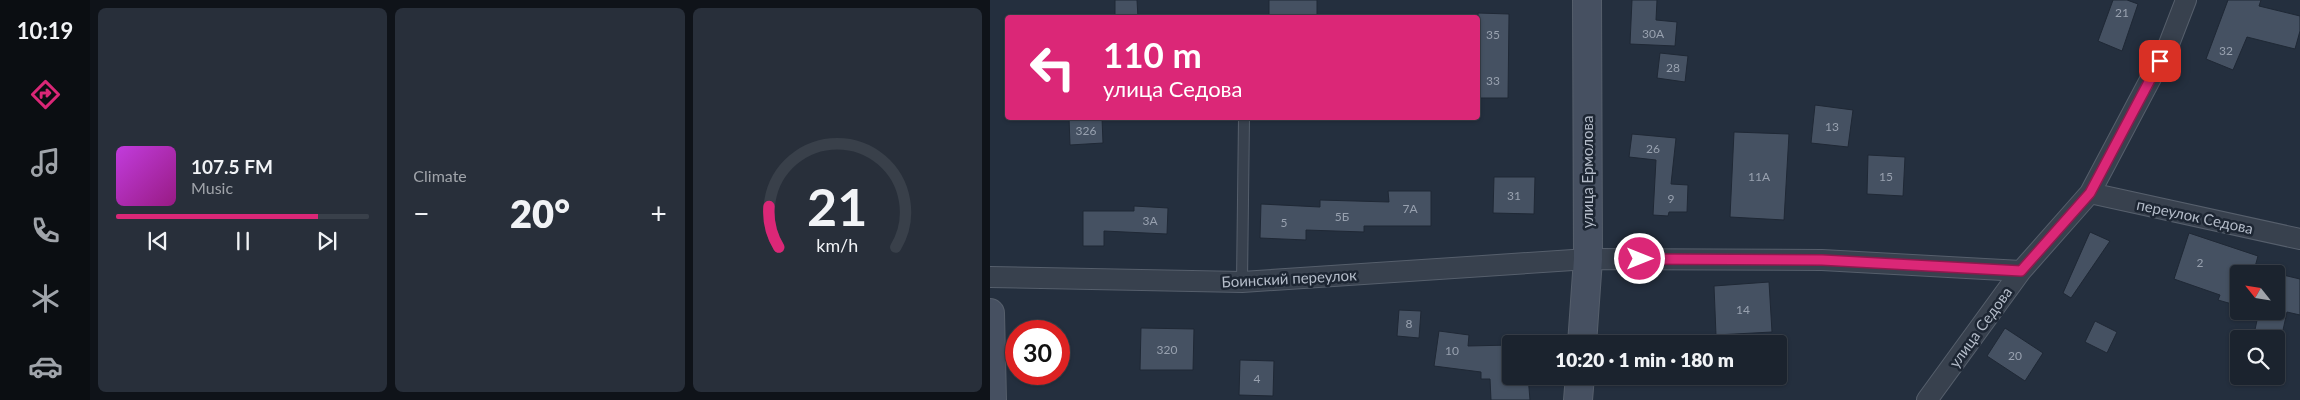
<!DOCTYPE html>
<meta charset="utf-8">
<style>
:root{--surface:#1b232e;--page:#282f3a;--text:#f1f3f6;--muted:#a0a4aa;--line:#39404a;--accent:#db2777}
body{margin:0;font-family:Lato,sans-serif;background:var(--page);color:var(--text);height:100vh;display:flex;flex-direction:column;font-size:19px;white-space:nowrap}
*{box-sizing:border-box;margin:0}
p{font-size:16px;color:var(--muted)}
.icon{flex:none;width:28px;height:28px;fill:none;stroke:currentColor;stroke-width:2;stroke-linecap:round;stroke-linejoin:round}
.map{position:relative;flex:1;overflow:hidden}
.details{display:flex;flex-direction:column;gap:8px;padding:8px;background:#0f1319;width:900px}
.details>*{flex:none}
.banner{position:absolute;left:15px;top:15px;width:475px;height:105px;border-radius:5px;box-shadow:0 1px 4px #0004,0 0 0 1px var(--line);background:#db2777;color:#fff;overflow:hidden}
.needle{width:32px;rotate:300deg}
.tools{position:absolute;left:1240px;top:265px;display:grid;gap:10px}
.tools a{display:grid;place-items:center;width:55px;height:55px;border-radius:5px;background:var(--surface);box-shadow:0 1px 4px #0004,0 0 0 1px var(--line);font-size:25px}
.speed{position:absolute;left:15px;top:320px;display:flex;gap:10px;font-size:25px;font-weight:700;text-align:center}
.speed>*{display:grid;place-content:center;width:65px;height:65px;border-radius:50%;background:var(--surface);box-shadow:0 1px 4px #0004,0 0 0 1px var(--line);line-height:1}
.speed .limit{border:8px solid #d22;background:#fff;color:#111}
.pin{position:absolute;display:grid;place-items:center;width:42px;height:42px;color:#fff;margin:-21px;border-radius:10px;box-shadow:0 2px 8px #0006}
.me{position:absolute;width:55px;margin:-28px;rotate:90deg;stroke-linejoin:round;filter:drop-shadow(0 0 4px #0008)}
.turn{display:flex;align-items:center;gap:18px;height:105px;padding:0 15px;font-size:22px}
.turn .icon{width:65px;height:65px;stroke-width:2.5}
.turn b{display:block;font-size:35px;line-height:42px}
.big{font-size:38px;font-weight:800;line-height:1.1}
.details .tile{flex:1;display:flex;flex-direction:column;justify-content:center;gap:8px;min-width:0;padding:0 18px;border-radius:8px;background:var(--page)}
.details .dial{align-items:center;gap:0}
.dial svg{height:130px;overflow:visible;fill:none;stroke:var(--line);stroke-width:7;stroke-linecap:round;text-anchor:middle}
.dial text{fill:var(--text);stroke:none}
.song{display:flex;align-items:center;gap:15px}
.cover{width:60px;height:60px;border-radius:8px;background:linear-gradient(135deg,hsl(290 70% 55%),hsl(310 70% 35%))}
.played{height:5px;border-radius:2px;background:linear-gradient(90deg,var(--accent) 80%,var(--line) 80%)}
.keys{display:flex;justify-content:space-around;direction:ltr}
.heat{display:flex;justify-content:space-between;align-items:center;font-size:28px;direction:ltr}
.details .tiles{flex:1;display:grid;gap:8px;grid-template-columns:repeat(3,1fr)}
.trip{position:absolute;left:512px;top:335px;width:285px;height:50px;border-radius:5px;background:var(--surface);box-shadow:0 1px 4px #0004,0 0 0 1px var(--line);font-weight:800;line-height:50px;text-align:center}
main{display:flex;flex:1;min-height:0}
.tab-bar{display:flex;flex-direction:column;width:90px;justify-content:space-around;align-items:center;background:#0b0e12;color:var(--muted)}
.tab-bar .icon{width:35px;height:35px}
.tab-bar .current{color:var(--accent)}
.tab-bar b{font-size:22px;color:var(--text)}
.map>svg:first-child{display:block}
.building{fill:#455162;stroke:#1f2835}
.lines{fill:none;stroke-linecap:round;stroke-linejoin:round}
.lane-casing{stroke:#565f6c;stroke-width:12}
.street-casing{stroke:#565f6c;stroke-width:22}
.secondary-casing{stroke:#565f6c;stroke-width:30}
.lane{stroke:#38414e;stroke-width:10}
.street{stroke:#38414e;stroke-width:20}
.secondary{stroke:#465061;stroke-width:28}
.route-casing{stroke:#8e194d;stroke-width:12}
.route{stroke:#db2777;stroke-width:9}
.labels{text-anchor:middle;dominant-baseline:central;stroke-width:5;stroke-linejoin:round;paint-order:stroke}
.number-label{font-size:12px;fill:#98a1af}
.street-label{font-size:15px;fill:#b4bcc9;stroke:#1d2633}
</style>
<main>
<nav class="tab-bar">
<b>10:19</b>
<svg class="icon current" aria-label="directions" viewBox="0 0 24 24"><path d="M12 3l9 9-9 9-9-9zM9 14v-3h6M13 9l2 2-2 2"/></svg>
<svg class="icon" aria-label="music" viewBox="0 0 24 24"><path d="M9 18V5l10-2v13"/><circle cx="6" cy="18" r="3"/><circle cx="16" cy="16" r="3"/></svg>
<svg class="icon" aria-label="phone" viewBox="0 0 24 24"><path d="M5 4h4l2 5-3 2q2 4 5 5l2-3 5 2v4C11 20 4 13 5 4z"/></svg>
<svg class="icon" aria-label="climate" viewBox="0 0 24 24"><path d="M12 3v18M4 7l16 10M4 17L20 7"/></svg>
<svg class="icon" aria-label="car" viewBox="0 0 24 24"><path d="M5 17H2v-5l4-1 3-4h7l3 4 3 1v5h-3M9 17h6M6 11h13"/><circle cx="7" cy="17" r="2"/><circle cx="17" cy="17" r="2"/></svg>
</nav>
<section class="details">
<div class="tiles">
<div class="tile">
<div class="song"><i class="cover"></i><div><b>107.5 FM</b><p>Music</p></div></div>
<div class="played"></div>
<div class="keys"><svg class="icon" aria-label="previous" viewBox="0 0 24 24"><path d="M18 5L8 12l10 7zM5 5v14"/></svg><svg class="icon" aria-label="pause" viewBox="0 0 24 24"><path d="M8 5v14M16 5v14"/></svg><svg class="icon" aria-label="next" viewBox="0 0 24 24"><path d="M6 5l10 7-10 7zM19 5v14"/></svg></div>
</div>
<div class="tile"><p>Climate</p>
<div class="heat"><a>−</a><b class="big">20°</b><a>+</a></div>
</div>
<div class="tile dial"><svg viewBox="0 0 100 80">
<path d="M14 69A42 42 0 1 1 86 69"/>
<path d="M14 69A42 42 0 0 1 8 44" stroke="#db2777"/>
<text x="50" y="56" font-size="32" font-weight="700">21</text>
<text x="50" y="72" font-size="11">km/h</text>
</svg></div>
</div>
</section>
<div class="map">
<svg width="1310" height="400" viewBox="0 0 1310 400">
<rect width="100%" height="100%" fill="#242f3e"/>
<!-- building -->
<path class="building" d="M125,0H147L148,18H125Z
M279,0H327V18H279Z
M642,0H667L666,20L687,22L685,46L640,44Z
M1123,0H1137L1148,4L1132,51L1108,41Z
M1238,0H1271L1269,6L1310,16V31L1305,49L1257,37L1243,70L1216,59Z
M488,13L519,14L518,98H488Z
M670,53L698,56L695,82L667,78Z
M825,105L863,110L858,147L821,143Z
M79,118H112L113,143L80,145Z
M744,132L799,134L794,220L740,217Z
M642,134L686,138L681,184L698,185L697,212H679L678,216L663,215L666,160L639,157Z
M878,155L915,157L913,196L877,194Z
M504,177H545L544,214L503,213Z
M398,191H441V226H374V232L316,230V240L270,238L271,204L330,207V200L399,202Z
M144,206L178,208L177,234L114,231V246H93V211H144Z
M1100,232L1120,241L1081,298L1073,293Z
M1199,233L1268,256L1263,274H1249V306L1228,300L1230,295L1184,279Z
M1293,275L1310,279V315L1297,312L1291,339H1263L1269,311H1292L1286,310V303Z
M779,282L782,332L726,335L724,286Z
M409,310L431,311L429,338L407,336Z
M1105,321L1127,332L1117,353L1095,342Z
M151,328L204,329L203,370H150Z
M1015,328L1053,353L1035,381L997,356Z
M449,331L479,335L478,346L521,345V376H538L540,400H501L500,379H491V372L444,366Z
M250,360L284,361L283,396L249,395Z"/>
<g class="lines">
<defs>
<path id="lane" d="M252,282L254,118"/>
<path id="street" d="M1100,193L1310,239
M0,277L252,282L598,259L832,260L1031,271
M937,400L1031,271L1100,193L1179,44L1196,0"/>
<path id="secondary" d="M0,313L2,400
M592,344L598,259L597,0
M588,400L590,376"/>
</defs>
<!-- lane casing -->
<use href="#lane" class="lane-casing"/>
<!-- street casing -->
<use href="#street" class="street-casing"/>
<!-- secondary casing -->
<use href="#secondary" class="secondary-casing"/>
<!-- lane -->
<use href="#lane" class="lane"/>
<!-- street -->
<use href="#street" class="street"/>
<!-- secondary -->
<use href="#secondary" class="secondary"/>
</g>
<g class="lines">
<defs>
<path id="route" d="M650,259L832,260L1031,271L1100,193L1170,61"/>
</defs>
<!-- route casing -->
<use href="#route" class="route-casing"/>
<!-- route -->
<use href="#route" class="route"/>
</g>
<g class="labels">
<!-- number labels -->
<g class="number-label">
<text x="1132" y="12">21</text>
<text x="663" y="33">30А</text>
<text x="503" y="34">35</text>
<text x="1236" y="50">32</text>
<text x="683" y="67">28</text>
<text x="503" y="80">33</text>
<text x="842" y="126">13</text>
<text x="96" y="130">326</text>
<text x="663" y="148">26</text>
<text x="769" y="176">11А</text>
<text x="896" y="176">15</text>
<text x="524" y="195">31</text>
<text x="681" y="198">9</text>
<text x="420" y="208">7А</text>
<text x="352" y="216">5Б</text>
<text x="160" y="220">3А</text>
<text x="294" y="222">5</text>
<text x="1210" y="262">2</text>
<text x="753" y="309">14</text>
<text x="419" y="323">8</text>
<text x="177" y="349">320</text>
<text x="462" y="350">10</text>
<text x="1025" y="355">20</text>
<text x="267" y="378">4</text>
</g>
<!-- street labels -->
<g class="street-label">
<text transform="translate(597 172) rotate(-90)">улица Ермолова</text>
<text transform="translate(1205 216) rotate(12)">переулок Седова</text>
<text transform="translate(299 278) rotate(-3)">Боинский переулок</text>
<text transform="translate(990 327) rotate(-54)">улица Седова</text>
</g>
</g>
</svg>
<div class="tools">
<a><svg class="needle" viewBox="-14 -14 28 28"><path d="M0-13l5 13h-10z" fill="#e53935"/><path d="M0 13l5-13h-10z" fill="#a0a4aa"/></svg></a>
<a><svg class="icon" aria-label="search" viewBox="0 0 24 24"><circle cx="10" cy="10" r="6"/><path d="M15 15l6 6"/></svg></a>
</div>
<div class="speed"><div class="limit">30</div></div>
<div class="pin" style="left:1170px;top:61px;background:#d93025"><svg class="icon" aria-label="arrive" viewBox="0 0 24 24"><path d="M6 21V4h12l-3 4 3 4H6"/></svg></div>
<svg class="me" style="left:650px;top:259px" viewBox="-20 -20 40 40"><circle r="17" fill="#db2777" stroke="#fff" stroke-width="3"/><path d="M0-11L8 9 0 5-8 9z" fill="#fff"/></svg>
<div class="trip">10:20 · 1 min · 180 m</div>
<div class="banner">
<div class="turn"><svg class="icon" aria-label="left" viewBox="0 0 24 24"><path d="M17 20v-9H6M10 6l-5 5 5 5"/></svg><div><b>110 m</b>улица Седова</div></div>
</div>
</div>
</main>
